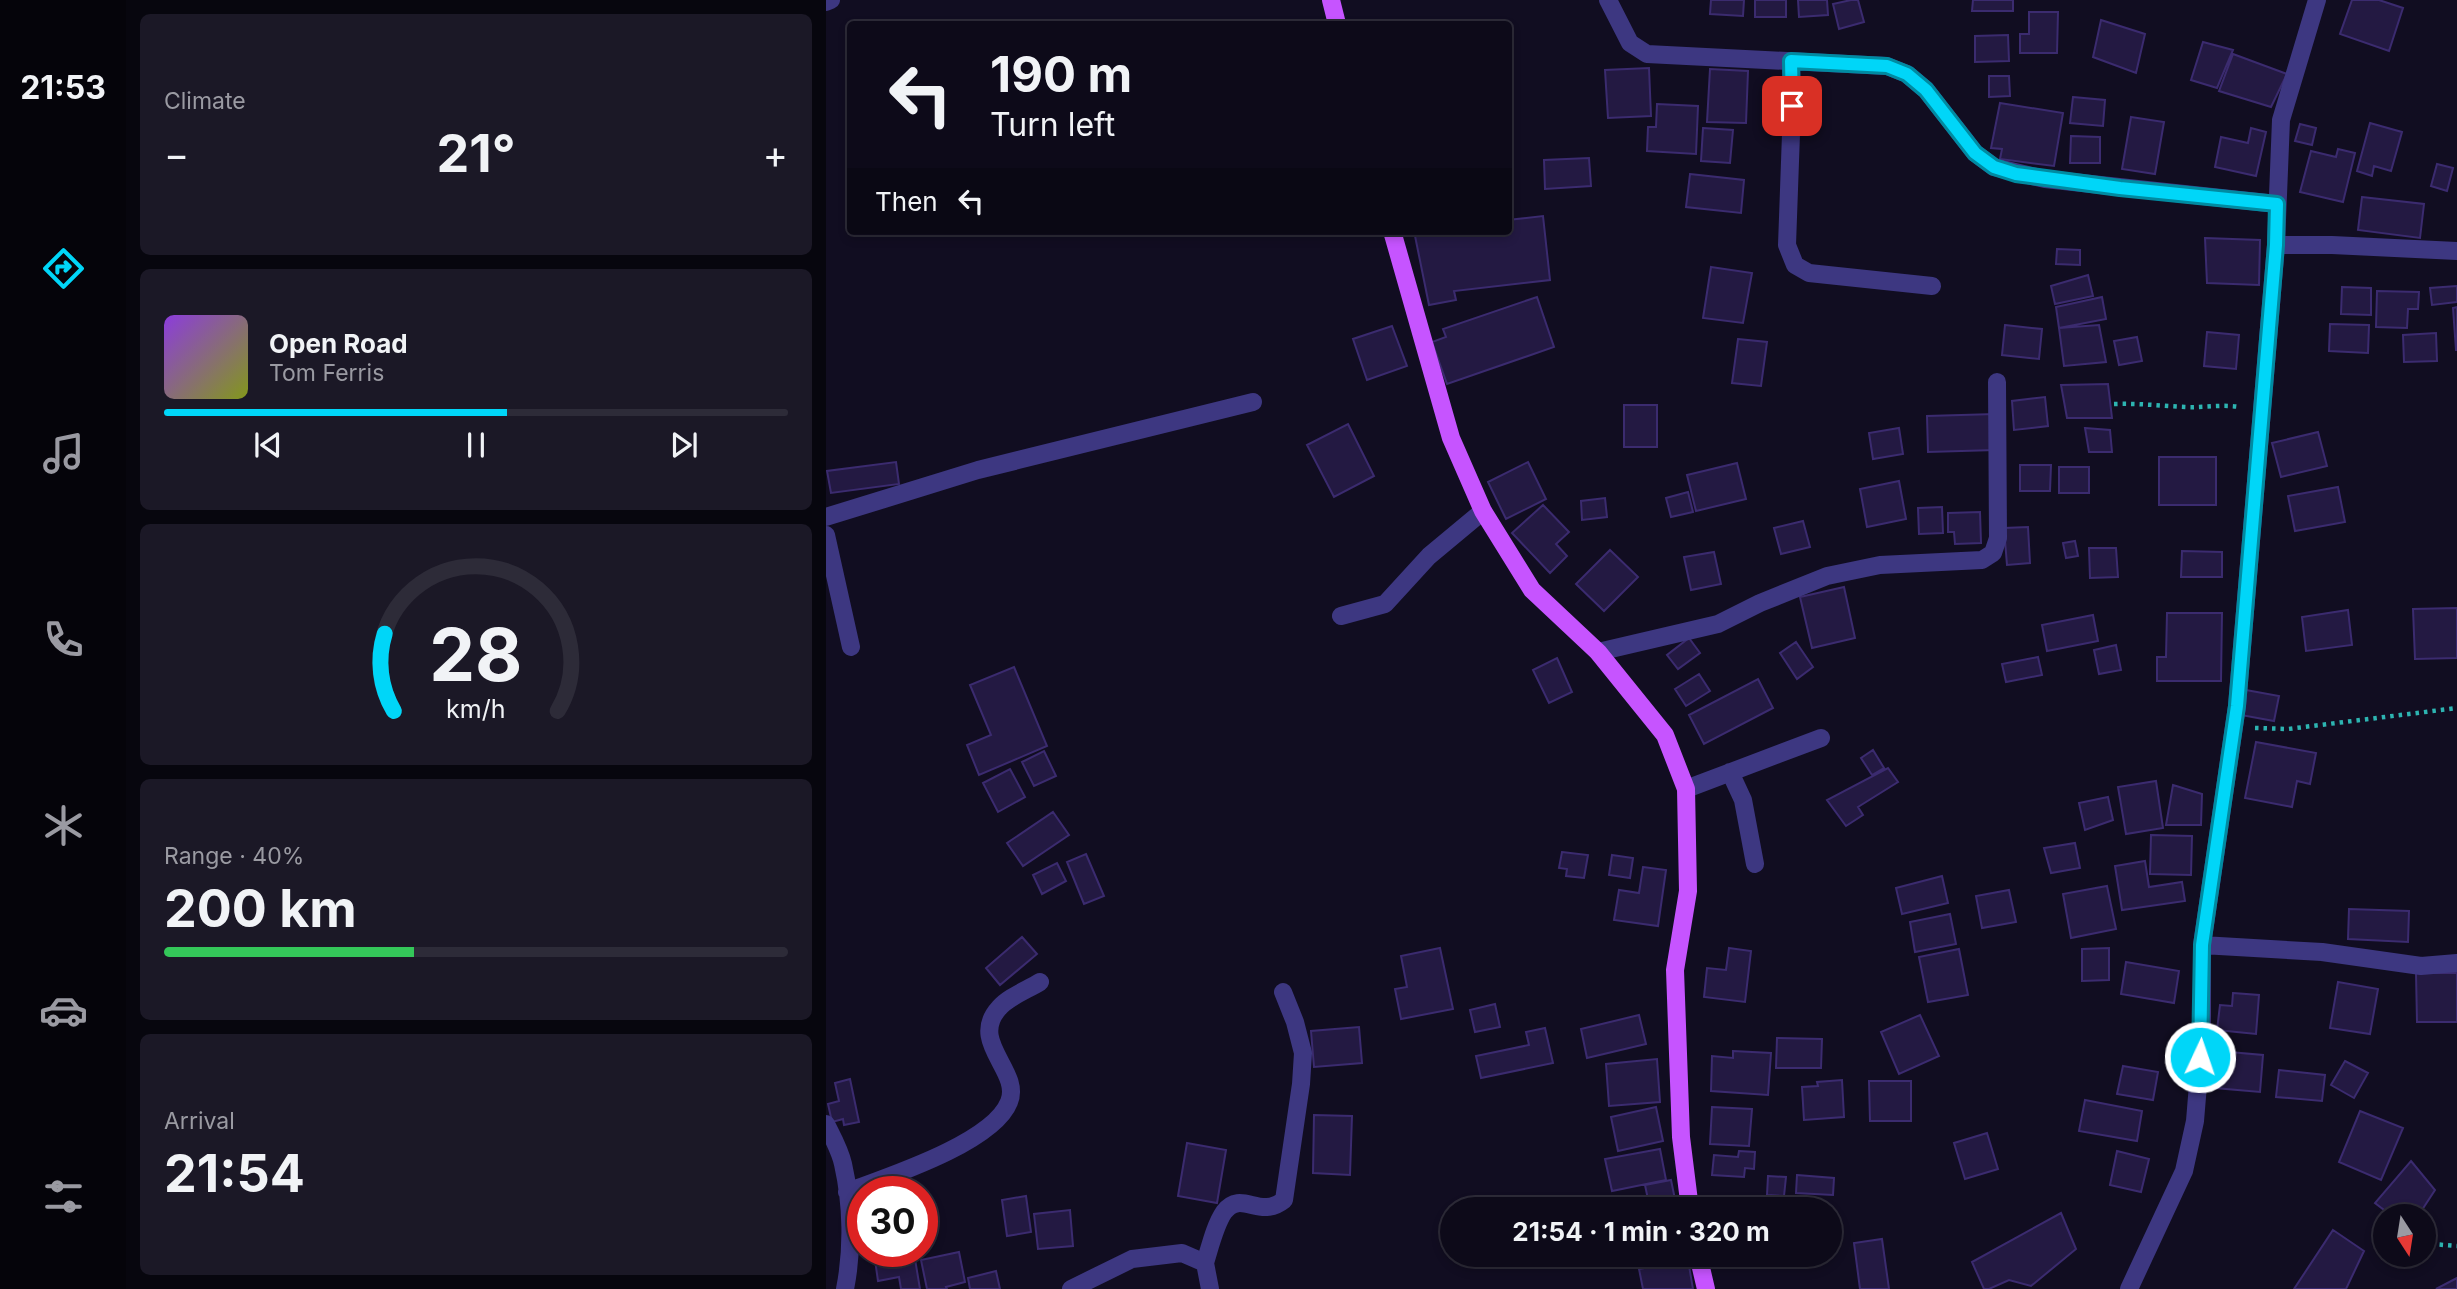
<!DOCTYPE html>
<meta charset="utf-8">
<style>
:root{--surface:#0d0a19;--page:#1b1826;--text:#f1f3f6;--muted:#9a9aa2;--line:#2d2b38;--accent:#00d6f8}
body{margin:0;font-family:Inter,sans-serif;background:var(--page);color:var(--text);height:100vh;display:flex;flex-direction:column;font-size:26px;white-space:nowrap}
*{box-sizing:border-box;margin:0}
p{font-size:23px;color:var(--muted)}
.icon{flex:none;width:38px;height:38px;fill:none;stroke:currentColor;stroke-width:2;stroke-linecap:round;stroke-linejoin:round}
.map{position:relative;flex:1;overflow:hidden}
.side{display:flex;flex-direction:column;gap:14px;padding:14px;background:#07060e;width:700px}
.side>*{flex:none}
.banner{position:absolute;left:21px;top:21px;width:665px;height:214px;border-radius:7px;box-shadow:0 4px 10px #0003,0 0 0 2px var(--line);background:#0d0a19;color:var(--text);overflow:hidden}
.needle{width:46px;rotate:168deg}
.fabs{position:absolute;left:1547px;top:1204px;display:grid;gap:14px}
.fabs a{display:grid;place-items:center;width:63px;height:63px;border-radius:50%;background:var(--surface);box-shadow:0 4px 10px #0003,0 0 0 2px var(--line);font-size:35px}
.speed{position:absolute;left:21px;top:1176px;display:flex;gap:14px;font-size:35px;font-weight:700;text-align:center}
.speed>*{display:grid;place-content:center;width:91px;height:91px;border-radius:50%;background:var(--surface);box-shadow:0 4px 10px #0003,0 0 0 2px var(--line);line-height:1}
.speed .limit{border:10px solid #d22;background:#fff;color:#111}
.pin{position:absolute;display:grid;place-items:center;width:60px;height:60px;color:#fff;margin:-30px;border-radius:14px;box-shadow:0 4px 10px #0006}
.me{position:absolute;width:77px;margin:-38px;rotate:3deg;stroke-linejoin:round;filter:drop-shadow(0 0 5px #0008)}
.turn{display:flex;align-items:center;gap:24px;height:147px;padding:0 28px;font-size:32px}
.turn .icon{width:91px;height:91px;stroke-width:2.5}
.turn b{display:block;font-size:49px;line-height:60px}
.then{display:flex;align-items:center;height:66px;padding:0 28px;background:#0003;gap:14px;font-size:26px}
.big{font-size:52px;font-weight:700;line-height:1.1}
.side .card{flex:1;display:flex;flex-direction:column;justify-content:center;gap:10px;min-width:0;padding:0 24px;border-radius:10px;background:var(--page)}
.side .dial{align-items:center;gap:0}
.dial svg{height:182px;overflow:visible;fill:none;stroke:var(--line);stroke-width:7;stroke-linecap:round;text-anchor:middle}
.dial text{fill:var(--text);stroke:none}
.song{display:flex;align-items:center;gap:21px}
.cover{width:84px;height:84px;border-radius:10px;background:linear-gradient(135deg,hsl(270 70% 55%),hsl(70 70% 35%))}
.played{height:7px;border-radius:4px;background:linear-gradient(90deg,var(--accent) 55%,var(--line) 55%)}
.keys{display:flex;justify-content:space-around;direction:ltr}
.heat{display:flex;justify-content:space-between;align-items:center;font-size:38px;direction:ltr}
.charge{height:10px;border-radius:5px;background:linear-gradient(90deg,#34c759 40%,var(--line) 0)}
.trip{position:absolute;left:614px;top:1197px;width:402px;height:70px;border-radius:35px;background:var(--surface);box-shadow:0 4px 10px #0003,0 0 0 2px var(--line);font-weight:700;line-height:70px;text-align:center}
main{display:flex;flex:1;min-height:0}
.tabs{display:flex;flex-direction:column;width:126px;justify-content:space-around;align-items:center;background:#05040a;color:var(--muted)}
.tabs .icon{width:49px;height:49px}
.tabs .current{color:var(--accent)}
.tabs b{font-size:32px;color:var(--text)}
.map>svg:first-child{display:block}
.building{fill:#231942;stroke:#3b2b6f;stroke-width:2}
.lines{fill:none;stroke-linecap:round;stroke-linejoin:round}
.path{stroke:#2db4b1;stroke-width:4.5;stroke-dasharray:3.5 5;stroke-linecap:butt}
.minor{stroke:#3d3781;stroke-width:18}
.major{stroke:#c654ff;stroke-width:18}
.route-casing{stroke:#008ba1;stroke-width:18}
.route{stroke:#00d6f8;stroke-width:12}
</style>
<main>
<nav class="tabs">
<b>21:53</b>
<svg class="icon current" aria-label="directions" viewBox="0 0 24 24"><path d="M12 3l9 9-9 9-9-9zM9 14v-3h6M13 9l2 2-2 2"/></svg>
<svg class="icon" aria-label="music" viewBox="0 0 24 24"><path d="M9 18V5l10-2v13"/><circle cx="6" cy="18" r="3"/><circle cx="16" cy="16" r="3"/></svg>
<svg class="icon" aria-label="phone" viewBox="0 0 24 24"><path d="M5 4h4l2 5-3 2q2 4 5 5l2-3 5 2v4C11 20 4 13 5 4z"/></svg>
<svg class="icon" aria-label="climate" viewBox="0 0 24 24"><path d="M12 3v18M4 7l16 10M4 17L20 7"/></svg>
<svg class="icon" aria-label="car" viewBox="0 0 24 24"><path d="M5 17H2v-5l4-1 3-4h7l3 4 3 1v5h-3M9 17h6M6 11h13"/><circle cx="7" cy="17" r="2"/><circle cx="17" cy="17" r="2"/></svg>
<svg class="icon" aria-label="filters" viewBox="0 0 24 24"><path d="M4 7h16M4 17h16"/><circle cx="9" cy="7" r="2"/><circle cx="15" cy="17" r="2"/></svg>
</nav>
<section class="side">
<div class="card"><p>Climate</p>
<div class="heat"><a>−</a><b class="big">21°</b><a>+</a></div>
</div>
<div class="card">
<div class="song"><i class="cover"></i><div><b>Open Road</b><p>Tom Ferris</p></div></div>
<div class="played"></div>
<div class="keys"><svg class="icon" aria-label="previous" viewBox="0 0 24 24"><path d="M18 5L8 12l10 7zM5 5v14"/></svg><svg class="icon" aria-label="pause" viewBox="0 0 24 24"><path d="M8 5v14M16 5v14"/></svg><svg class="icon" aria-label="next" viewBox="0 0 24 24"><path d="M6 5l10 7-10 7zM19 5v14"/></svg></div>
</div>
<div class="card dial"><svg viewBox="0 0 100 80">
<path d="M14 69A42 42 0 1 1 86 69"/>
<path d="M14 69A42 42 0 0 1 10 35" stroke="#00d6f8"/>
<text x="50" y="56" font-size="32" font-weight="700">28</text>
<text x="50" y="72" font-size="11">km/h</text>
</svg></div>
<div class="card"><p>Range · 40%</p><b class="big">200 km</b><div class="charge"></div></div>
<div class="card"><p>Arrival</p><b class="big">21:54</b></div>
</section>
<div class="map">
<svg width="1631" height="1289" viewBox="0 0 1631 1289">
<rect width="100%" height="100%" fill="#110d21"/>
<!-- building -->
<path class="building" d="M885,0H918L917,16L884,14Z
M929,0H960V17H929Z
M972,0H1001L1002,15L973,17Z
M1025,0H1032L1038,22L1013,29L1007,4Z
M1147,0H1187V11H1146Z
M1526,0H1553L1577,8L1563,51L1514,34Z
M1203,12H1232L1231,53H1194V34H1203Z
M1275,20L1319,34L1310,73L1267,57Z
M1182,35L1183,61L1149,62V36Z
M1377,42L1407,50L1391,88L1365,80Z
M1407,54L1461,74L1445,107L1393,91Z
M823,68L825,116L782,118L779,70Z
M884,69L922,71L920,123L881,122Z
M1163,76H1183L1184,96L1163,97Z
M1247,97L1279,100L1277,126L1244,123Z
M1174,103L1237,113L1228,166L1174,159L1176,149L1165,148Z
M831,104L872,106L870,154L821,151L822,127H830Z
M1305,117L1338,122L1329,174L1296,169Z
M1544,123L1576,132L1565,171L1548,166L1546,176L1531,171Z
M1474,124L1490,128L1486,145L1469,141Z
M877,128L907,130L904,163L875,161Z
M1425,128L1440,132L1430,176L1389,167L1395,137L1422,143Z
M1245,136L1274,137V163H1244Z
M1512,149L1529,153L1517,202L1474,192L1485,151L1510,157Z
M763,158L765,186L719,189L718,160Z
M1611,164L1627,168L1621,191L1605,186Z
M864,174L918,180L915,213L860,207Z
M1536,197L1598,204L1594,238L1532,230Z
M717,216L724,280L628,291L630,300L603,305L588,231H682V220Z
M1379,238L1434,240L1433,285L1381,283Z
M1231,249L1254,250V265L1230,264Z
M885,267L926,273L917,323L877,318Z
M1262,275L1267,296L1229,304L1225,286Z
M1631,286V302L1606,305L1604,288Z
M1516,287L1545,288V315L1515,314Z
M1551,291L1593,292L1592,309H1582L1581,328L1550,327Z
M711,297L728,347L621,384L606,342L620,337L617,329Z
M1276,297L1280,319L1233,328L1230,307Z
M1631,307V350H1630L1627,308Z
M1504,324L1543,325L1542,353L1503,351Z
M1179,325L1216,329L1213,359L1176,355Z
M1273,325L1280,362L1238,366L1233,328Z
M566,326L581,366L541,380L527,339Z
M1381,332L1413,335L1410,369L1378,366Z
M1610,333L1611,361L1578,362L1577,335Z
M1311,337L1316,361L1293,365L1288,341Z
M912,339L941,342L935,386L906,383Z
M1282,384L1286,418H1241L1235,385Z
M1219,397L1222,426L1188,430L1186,401Z
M798,405H831V447H798Z
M1169,414V450L1102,452L1101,416Z
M522,424L548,476L508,497L481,445Z
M1073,428L1077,454L1047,459L1043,433Z
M1259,428L1284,430L1286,452H1263Z
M1492,432L1501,466L1455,477L1446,443Z
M1333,457H1390V505H1333Z
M70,462L73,484L5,493L1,471Z
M702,462L720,499L680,519L662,482Z
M911,463L920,499L870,511L861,475Z
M1194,465H1225L1224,491H1194Z
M1233,467H1263V493H1233Z
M1073,481L1080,519L1041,527L1034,489Z
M1512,487L1519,522L1469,531L1462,496Z
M862,492L867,512L845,517L840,498Z
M779,498L781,517L756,520L755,501Z
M717,505L743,532L730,544L741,556L724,573L686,533Z
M1116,507L1117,533L1093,534L1092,508Z
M1154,512L1155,543L1129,544L1128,532H1122V513Z
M977,521L984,547L955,554L948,528Z
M1202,527L1204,563L1181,565L1178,528Z
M1249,541L1252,556L1240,558L1237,543Z
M1263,548H1290L1292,577L1264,578Z
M784,550L812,577L778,611L750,584Z
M1356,551L1396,552V577H1355Z
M888,552L895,584L865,590L858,557Z
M1018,587L1029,638L986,648L974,597Z
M1631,608V658L1589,659L1587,609Z
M1522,610L1526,645L1480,651L1476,617Z
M1341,613H1396L1395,681H1331V657H1340Z
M1267,615L1272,641L1221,651L1216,625Z
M863,638L874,653L852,669L841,655Z
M970,642L987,667L971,679L954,653Z
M1290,645L1295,670L1273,674L1268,650Z
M1212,657L1216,675L1180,682L1176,664Z
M731,658L746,692L723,703L707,670Z
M188,667L221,746L153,775L141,745L165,735L144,685Z
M873,674L884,691L860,706L849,689Z
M932,679L947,708L878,744L863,715Z
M1420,690L1453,696L1448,721L1415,715Z
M1430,742L1490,753L1484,784L1471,781L1466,807L1419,798Z
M1047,750L1058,768L1046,775L1035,758Z
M218,751L230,776L208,786L196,762Z
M1062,768L1072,782L1032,807L1037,815L1020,826L1001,800Z
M184,769L199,797L172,812L157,783Z
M1330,781L1337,828L1300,834L1292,787Z
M1347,785L1376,794L1375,825H1340Z
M1282,797L1287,820L1259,830L1253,803Z
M227,812L243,835L197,866L181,843Z
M1325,835L1366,836L1365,875L1324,874Z
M1249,843L1254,868L1225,873L1218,848Z
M736,852L762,855L758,878L740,876L741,869L733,868Z
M260,854L278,896L258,904L241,862Z
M786,855L807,858L804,878L783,875Z
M1319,861L1323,887L1356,882L1359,901L1296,910L1289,866Z
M231,863L240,881L216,894L207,875Z
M817,867L840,870L832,926L788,920L793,890L813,893Z
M1116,876L1122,903L1076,914L1070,888Z
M1281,886L1290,929L1245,938L1237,894Z
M1183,890L1190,922L1156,928L1150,896Z
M1523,909L1583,911L1582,942L1522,939Z
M1124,914L1130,944L1089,952L1084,922Z
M196,937L211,954L174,985L160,968Z
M614,948L627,1009L575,1019L569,989L581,987L575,956Z
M903,948L925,951L919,1002L878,997L881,968L900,970Z
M1283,948V980L1256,981V949Z
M1133,949L1142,995L1102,1002L1093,957Z
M1300,962L1353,971L1348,1003L1295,994Z
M1590,973H1631V1022H1591Z
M1512,982L1552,989L1544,1034L1504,1028Z
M1407,993L1433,995L1430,1034L1391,1030L1394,1005L1406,1006Z
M669,1004L674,1027L649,1032L644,1010Z
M813,1015L820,1044L761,1058L755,1029Z
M1094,1015L1113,1056L1073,1074L1055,1032Z
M533,1027L536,1063L488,1067L485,1031Z
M719,1028L727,1063L655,1078L650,1056L703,1045L700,1032Z
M951,1038L996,1039L995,1068H950Z
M907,1051L945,1053L942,1095L885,1091L886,1056L907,1058Z
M1392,1051L1437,1055L1434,1092L1389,1088Z
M831,1059L834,1102L783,1106L780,1064Z
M1519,1061L1542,1073L1528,1098L1505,1085Z
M1297,1066L1332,1072L1327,1100L1291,1094Z
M1453,1070L1499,1075L1496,1101L1450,1097Z
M24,1079L33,1122L18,1125L17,1119L6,1122L2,1104L13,1101L9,1083Z
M1016,1080L1018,1117L978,1120L976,1087L992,1086L991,1082Z
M1043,1081H1085V1121H1044Z
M1259,1100L1316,1111L1311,1141L1253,1131Z
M830,1107L837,1141L792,1151L785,1117Z
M886,1107L926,1109L923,1146L884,1144Z
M1534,1111L1577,1128L1555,1180L1513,1162Z
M488,1115L526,1116L524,1175L487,1173Z
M1161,1133L1172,1169L1139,1179L1128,1143Z
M361,1143L400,1150L391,1203L352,1196Z
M834,1149L840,1180L786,1191L779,1159Z
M913,1151L929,1152L928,1169L919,1168L918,1177L886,1175L888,1155L912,1157Z
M1291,1151L1323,1159L1315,1192L1284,1185Z
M1585,1161L1609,1190L1592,1216H1566L1549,1203Z
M971,1175L1008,1178L1007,1195L970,1193Z
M942,1176L960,1177L958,1196L941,1195Z
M845,1180L851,1209H824L819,1185Z
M200,1196L205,1232L181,1236L176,1200Z
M796,1201L798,1209H763V1208Z
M244,1210L247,1246L212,1249L208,1214Z
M1235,1213L1250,1249L1205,1286L1183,1280L1163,1289H1158L1146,1262Z
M1507,1230L1538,1251L1520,1289H1468Z
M1056,1239L1063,1289H1034L1028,1243Z
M133,1252L139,1282L120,1287L121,1289H101L95,1260Z
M88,1253L94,1289H75L73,1277L52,1281L49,1260Z
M862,1260L867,1289H817L813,1269Z
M170,1271L174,1289H144L142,1278Z
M1631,1278V1289H1610Z"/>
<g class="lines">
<!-- path -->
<path class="path" d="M1288,404C1313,403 1335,406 1359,407C1378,408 1395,404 1414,407
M1429,728L1462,729L1631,708
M1598,1239L1606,1244L1631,1246"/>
<!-- minor -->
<path class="minor" d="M782,0L804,43L821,54L1061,66L1081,74L1100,90L1149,153L1168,167L1219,179L1451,204
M0,2L5,0
M965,61L966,106L961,245L969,265L983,273L1106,286
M1450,245H1506L1631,251
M0,517L152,470L427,402
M0,535L25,647
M515,616L559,604L603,556L657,511
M772,652L892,624L934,603L1001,576L1054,565L1156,560L1167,553L1172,538L1171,382
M904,772L917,800L929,864
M860,789L995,738
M1376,945L1496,952L1595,966L1631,963
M0,1124C6,1136 14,1150 17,1164C26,1204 27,1249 19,1289
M21,1192C61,1177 167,1143 183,1102C196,1071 142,1042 173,1008C182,997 201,990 214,982
M379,1263C384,1247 389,1225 398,1212C416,1189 433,1220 458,1200L475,1084L477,1053L469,1022L457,992
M245,1289L306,1259L356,1253L379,1263L384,1289
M1303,1289L1358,1171L1369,1121L1376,1036V945L1411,706L1450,245L1455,120L1491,0"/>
<!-- major -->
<path class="major" d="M505,0L511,24
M566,231L625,438L657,511L706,590L772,652L839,735L860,789L862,891L849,970L855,1137L864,1209
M872,1255L880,1289"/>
</g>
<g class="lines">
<defs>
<path id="route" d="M966,106L965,61L1061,66L1081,74L1100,90L1149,153L1168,167L1190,174L1294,188L1451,204L1450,245L1411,706L1376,945L1374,1057"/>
</defs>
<!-- route casing -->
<use href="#route" class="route-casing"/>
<!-- route -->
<use href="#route" class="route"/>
</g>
</svg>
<div class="fabs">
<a><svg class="needle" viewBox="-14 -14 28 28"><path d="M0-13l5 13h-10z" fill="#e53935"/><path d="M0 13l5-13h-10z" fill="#9a9aa2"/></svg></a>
</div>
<div class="speed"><div class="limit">30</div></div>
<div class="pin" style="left:966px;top:106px;background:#d93025"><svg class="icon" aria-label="arrive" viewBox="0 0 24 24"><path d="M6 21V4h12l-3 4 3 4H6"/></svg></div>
<svg class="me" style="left:1374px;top:1057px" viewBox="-20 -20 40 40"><circle r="17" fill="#00d6f8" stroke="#fff" stroke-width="3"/><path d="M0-11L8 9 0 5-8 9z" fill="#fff"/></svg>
<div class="trip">21:54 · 1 min · 320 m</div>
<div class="banner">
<div class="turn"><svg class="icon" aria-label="left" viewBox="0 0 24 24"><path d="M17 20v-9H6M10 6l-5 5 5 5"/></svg><div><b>190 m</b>Turn left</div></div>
<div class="then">Then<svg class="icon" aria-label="left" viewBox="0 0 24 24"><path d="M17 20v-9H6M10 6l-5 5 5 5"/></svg></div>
</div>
</div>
</main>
